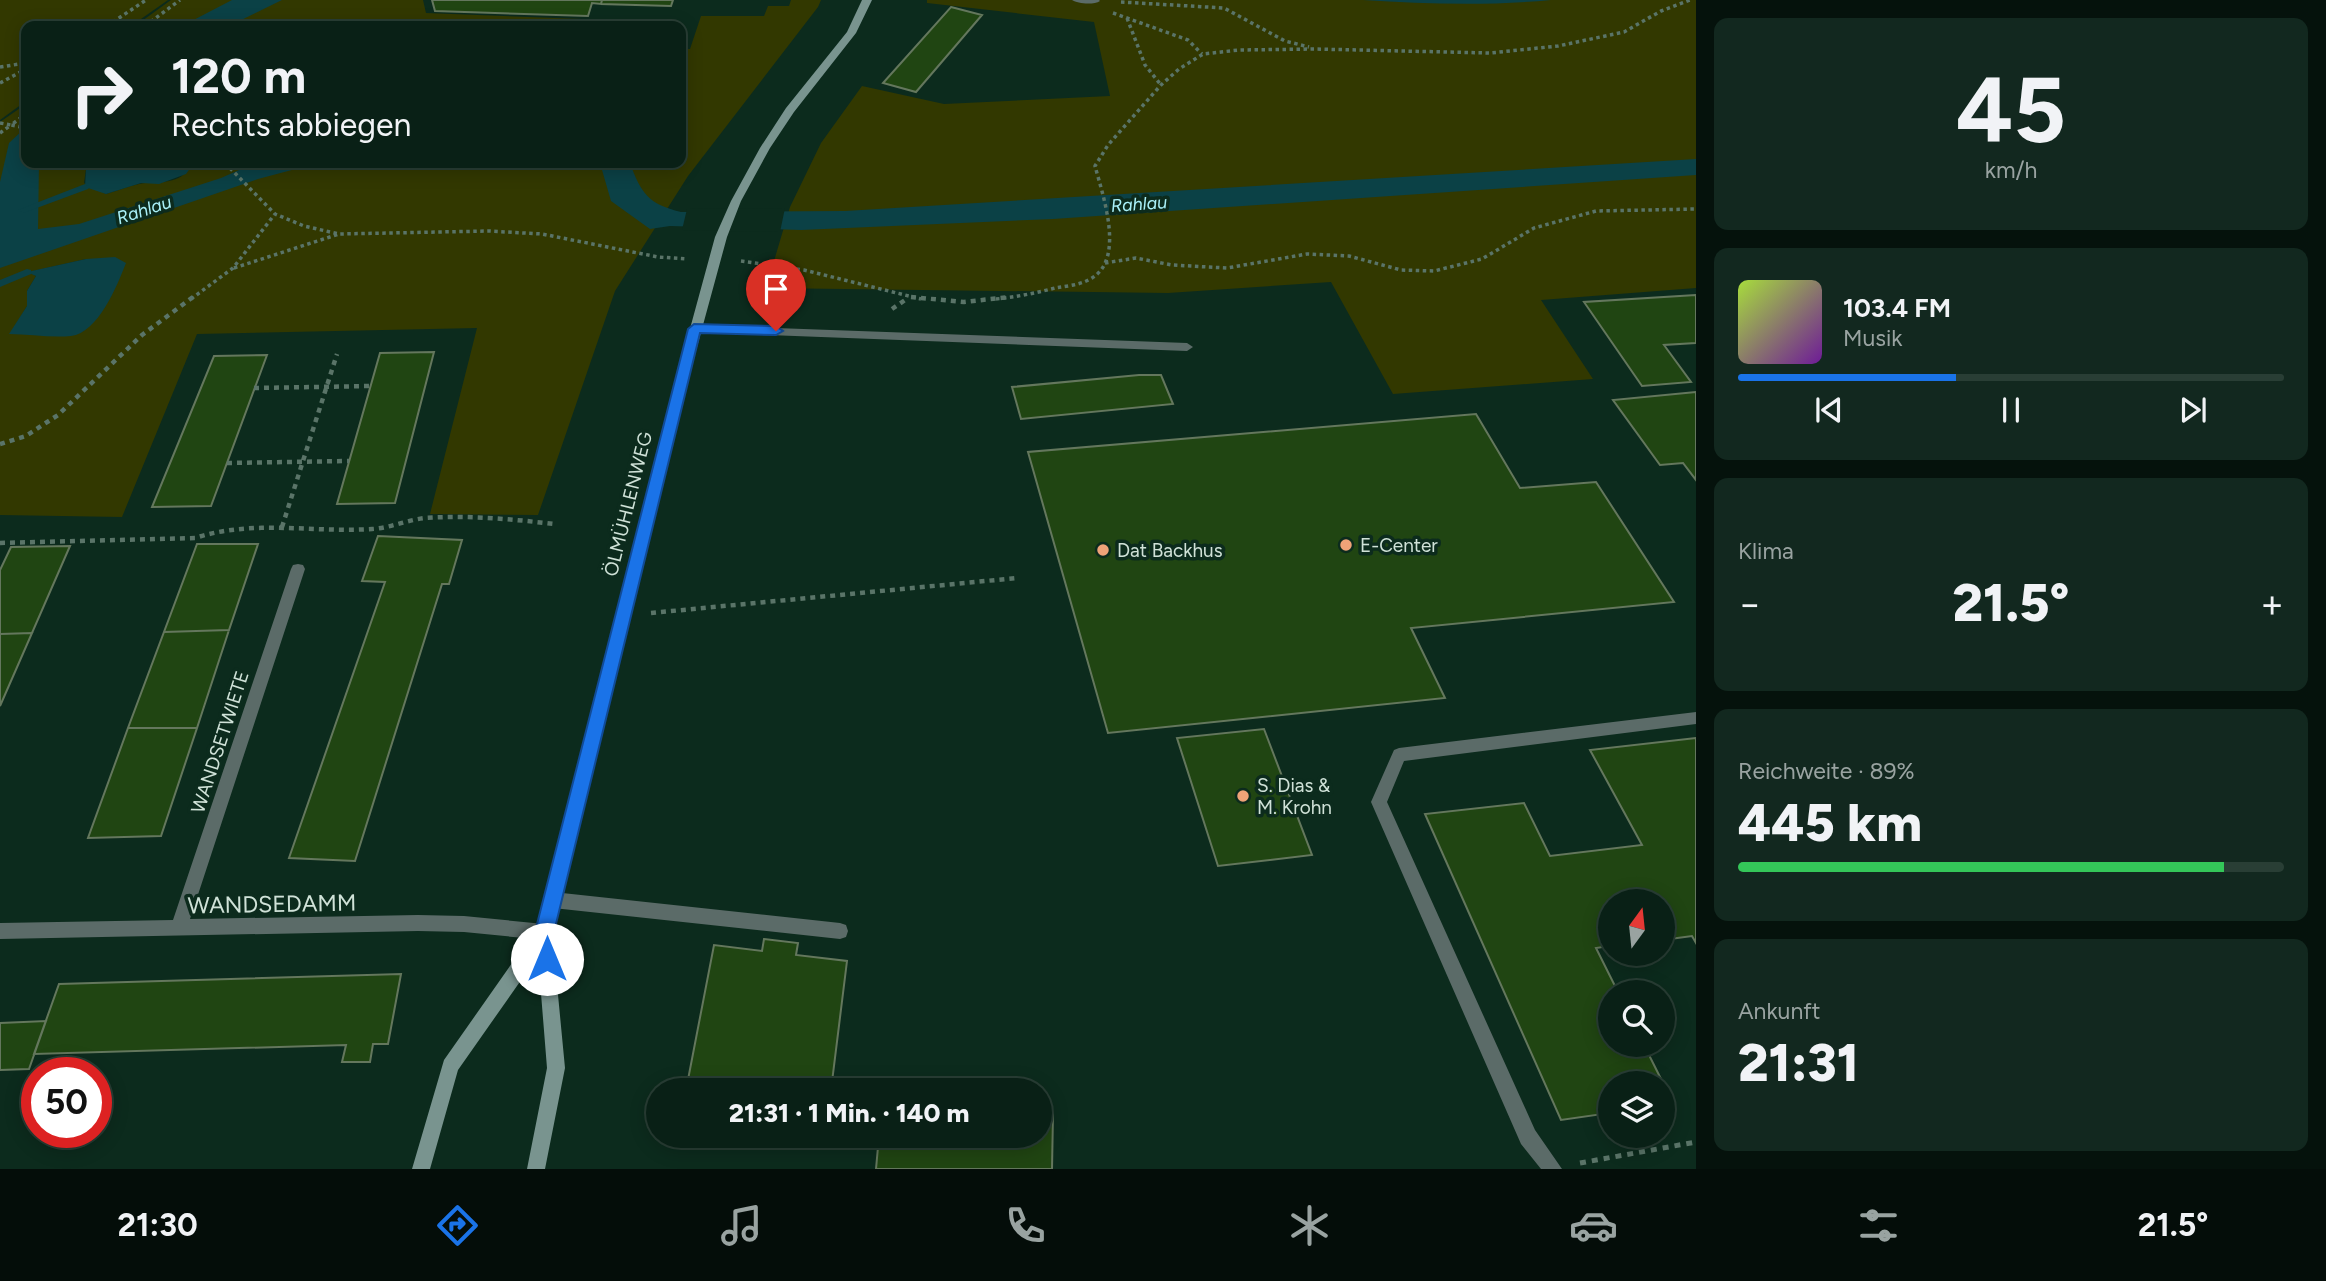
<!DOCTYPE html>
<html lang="de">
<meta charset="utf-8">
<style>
:root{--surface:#092016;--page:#12281f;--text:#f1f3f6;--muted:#99a3a1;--line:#293e35;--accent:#1a73e8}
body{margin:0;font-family:Figtree,sans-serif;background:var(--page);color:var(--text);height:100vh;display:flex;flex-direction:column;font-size:26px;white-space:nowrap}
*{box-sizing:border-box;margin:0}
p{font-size:23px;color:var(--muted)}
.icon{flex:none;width:38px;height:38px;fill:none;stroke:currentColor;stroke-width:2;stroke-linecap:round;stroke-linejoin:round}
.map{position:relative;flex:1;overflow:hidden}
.sheet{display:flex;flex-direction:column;gap:18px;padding:18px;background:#05120c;width:630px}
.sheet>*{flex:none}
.top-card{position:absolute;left:21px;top:21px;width:665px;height:147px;border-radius:14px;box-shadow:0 4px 18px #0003,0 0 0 2px var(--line);background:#092016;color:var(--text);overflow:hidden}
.needle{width:46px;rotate:15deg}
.tools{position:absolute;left:1598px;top:889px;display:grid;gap:14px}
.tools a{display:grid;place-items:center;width:77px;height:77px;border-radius:50%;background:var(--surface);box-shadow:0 4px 18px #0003,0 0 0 2px var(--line);font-size:35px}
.speed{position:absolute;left:21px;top:1057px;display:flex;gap:14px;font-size:35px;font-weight:700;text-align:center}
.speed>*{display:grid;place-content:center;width:91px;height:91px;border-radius:50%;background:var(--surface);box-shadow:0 4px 18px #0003,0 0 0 2px var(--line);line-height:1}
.speed .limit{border:10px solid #d22;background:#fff;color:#111}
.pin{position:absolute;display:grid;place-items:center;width:60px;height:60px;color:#fff;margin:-72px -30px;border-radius:50% 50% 50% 0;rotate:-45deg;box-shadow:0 0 7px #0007}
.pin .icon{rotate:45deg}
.me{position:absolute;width:77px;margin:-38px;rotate:0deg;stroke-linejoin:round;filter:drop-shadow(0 0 5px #0008)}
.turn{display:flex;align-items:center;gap:24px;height:147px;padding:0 35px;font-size:32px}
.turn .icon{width:91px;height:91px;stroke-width:2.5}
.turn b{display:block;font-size:49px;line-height:60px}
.big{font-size:52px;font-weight:800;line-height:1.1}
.sheet .tile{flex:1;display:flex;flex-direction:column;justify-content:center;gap:10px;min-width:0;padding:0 24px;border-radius:14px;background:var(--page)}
.sheet .dial{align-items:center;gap:0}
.dial b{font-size:91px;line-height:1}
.song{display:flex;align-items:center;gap:21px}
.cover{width:84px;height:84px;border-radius:10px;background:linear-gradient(135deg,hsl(80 70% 55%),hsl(280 70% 35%))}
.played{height:7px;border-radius:4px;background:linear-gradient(90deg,var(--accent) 40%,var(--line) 40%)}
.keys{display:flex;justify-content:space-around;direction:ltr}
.heat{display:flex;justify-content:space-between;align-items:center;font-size:38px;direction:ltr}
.charge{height:10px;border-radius:5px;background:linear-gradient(90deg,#34c759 89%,var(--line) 0)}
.trip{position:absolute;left:646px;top:1078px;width:406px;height:70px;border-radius:35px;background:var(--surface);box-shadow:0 4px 18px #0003,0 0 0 2px var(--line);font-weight:800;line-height:70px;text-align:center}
.tabs{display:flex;height:112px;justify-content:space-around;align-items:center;background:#040d09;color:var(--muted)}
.tabs .icon{width:49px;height:49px}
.tabs .on{color:var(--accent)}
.tabs b{font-size:32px;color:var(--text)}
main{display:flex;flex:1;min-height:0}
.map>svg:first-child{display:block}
.green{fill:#323800;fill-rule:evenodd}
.water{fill:#0b4146}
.pier{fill:#0c2b1d}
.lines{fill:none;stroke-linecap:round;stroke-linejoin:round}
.stream{fill:#0b4146;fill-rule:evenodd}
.building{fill:#204512;stroke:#64775d;stroke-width:2}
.path-far2{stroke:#5a7468;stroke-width:3.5;stroke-dasharray:3.5 3.5;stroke-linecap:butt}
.path-far1{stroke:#5a7468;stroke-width:4.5;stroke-dasharray:5 5;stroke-linecap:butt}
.path{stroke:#5a7468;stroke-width:5;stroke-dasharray:6 6;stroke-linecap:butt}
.lane{fill:#5b6b68;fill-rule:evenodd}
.street{fill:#5b6b68;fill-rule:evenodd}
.secondary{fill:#79948f;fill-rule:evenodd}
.route{fill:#1a73e8;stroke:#114b97;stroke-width:2}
.poi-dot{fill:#efa378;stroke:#0c2b1d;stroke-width:2.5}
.labels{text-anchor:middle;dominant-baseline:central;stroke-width:7;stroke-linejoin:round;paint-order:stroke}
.far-water-label{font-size:18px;font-style:italic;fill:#aaf1f9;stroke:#0c2b1d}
.street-label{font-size:19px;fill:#d0e2d8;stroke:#0c2b1d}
.poi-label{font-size:19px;fill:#d0e2d8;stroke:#0c2b1d;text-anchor:start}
.near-street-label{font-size:23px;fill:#d0e2d8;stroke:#0c2b1d}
</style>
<main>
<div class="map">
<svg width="1696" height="1169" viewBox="0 0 1696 1169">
<rect width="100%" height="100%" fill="#0c2b1d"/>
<!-- green -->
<path class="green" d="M0,0H168L131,26H26V101L0,120Z
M171,0H423L426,13L582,19L584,26H135Z
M791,0H821L818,7L688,176L615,291L538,515L430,514L477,328L197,334L122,517L0,515V122L26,104V163H81L86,169L84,183L106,194C117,191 128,186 139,184C162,179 178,188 193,163H681V49H690L701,16H764L768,6H789ZM86,259L10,334L27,306V291L36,276L29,272Z
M927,0H1696V288L1541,300L1593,379L1393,394L1331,282L1168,293L766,288L790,207L821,143L862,86L944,104L1110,96L1094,22L927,3Z"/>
<!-- water -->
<path class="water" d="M232,0H282L229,26H182Z
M1363,0H1551C1488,6 1426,4 1363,0Z
M26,127V163H39L38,229L79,224L221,178L255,163H318L258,179L0,268V182L9,143Z
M1696,159V175L1053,219L801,230L670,226L650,229L611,201L600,163H630C641,193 648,204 681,212L845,211Z
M81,163H194L186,174L159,184L141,183L106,194L85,187L86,169Z
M115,257L126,263C117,286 98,333 71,336C51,338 29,334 9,334L27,306V291L36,276L27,272L86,259Z"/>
<!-- pier -->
<path class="pier" d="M785,208L780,232L682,230L687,209Z"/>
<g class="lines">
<!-- stream -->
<path class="stream" d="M85,184L90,187L88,189L26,212L23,213L18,210Z
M27,269L31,270V274L0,287V280Z"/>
</g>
<!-- building -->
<path class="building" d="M432,0H602L601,4L592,3L588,16L435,11Z
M602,0H673L671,6L601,4Z
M951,7L982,15L916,92L883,83Z
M1696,295V343L1664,345L1691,382L1642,386L1584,302Z
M434,352L395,503L337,504L380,353Z
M267,355L211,506L152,507L214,356Z
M1139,375H1161L1173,404L1021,419L1012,387Z
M1696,392V480L1683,463L1660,465L1613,400Z
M1476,414L1520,488L1596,482L1674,602L1411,628L1445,698L1108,733L1028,452Z
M378,536L462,540L449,584H442L355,861L289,858L385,582L362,581Z
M197,544H258L229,630L164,632Z
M70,546L32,633L0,634V570L11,547Z
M229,630L197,728H128L164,632Z
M32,633L0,706V634Z
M128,728H197L161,836L88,838Z
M1264,729L1312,855L1218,866L1177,738Z
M1696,738V943L1692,936L1662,940V901H1610V946L1596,948L1618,992H1610V1045H1644L1674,1105L1662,1106V1083H1610V1113L1561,1120L1425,814L1524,803L1550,856L1642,845L1590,750Z
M764,939L798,943L796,955L847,961L831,1090H686L714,945L762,951Z
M401,974L388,1044H373L370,1062H342L346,1045L34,1054L59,984Z
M46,1021L29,1069L0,1070V1023Z
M1040,1112L1053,1114L1052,1169H876L879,1136H1040Z"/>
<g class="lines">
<!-- path-far2 -->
<path class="path-far2" d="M1121,2L1224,8L1285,41L1309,47
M1113,13L1188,40L1202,54
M1127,18L1145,65L1161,85
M107,26L146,0
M145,26L180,0
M0,67L26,63
M0,83L26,69
M0,123L11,125L26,114
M0,133L11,125L26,128
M225,163L275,214L304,226L339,234L489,231L542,234L658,257L687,259
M741,261L804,270L921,299
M1105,263L1136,258L1172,265L1227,268L1307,254L1349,256L1401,270L1434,271L1482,259L1534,228L1596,211L1696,209
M234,268L339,234
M191,299L233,268L275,214
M996,299C1016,297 1036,293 1055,288C1067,286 1081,285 1092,278C1125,258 1103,196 1095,166L1108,145L1161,85L1179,69L1203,54L1239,50L1315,49L1490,53L1558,46L1624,32L1661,11L1690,0"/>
<!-- path-far1 -->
<path class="path-far1" d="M911,297L964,302L1009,297
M892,309L908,298
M254,388L371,386
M0,444L26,436L58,415L142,335L193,297
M227,463L349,461
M282,527L337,354
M0,543L195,538C254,519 311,533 372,529C390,528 407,520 425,518C468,515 511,519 554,524
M651,613L1017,578"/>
<!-- path -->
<path class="path" d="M1580,1163L1696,1142"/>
<!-- lane -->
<path class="lane" d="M1072,0H1099L1100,1C1094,5 1078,4 1072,0Z
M694,325L1187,343L1193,347L1187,351L690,332L688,329Z
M1696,712V724L1404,761L1387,802L1535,1130L1562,1169H1541L1521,1144L1371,802L1394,750L1399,748Z
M553,892L840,923L846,925L848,931L846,937L840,939L553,908L547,906L545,900L547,894Z"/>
<!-- street -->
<path class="street" d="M298,564L303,565L305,569L190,919L418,915L464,916L544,924L550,926L552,932L550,938L544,940L464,932L418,931L0,939V923L173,920L291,569L293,565Z"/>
<!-- secondary -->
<path class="secondary" d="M862,0H872L856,33L794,112L770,148L741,201L727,237L670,446L552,932L565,1068L545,1169H527L547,1068L538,956L458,1070L430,1169H412L444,1060L536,929L658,446L715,237L731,201L760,148L786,108L847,32Z"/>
</g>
<!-- route -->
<path class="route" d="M694,324L776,326L783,331L776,335L700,333L554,932L556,959L554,966L547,969L540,966L535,932L688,329Z"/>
<!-- markers -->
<g class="poi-dot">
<circle cx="1346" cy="545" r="7"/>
<circle cx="1103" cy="550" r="7"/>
<circle cx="1243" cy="796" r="7"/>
</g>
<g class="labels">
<!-- far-water labels -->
<g class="far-water-label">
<text transform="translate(1139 204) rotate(-4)">Rahlau</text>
<text transform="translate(144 210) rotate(-18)">Rahlau</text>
</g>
<!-- street labels -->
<g class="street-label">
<text transform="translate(628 504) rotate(-76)">ÖLMÜHLENWEG</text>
<text transform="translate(220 742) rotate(-72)">WANDSETWIETE</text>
</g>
<!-- poi labels -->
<g class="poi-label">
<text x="1360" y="545">E-Center</text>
<text x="1117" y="550">Dat Backhus</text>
<text x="1257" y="785">S. Dias &amp;<tspan x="1257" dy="22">M. Krohn</tspan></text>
</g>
<!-- near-street labels -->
<g class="near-street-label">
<text transform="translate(272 904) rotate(-1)">WANDSEDAMM</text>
</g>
</g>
</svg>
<div class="tools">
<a><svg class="needle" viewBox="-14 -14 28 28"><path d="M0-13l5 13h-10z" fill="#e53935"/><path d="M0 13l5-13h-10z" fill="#99a3a1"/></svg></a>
<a><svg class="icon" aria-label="search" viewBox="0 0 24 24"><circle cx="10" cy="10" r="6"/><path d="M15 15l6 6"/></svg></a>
<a><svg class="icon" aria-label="layers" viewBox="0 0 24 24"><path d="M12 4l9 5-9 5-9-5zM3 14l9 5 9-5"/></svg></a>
</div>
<div class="speed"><div class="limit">50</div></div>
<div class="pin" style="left:776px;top:331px;background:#d93025"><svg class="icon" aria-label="arrive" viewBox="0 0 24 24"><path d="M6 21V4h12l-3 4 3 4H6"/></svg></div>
<svg class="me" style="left:547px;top:959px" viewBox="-20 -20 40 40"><circle r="19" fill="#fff"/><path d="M0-13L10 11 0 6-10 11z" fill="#1a73e8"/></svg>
<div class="trip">21:31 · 1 Min. · 140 m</div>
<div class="top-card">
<div class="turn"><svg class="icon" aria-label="right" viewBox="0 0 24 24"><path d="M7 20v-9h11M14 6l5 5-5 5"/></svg><div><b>120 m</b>Rechts abbiegen</div></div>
</div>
</div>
<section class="sheet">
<div class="tile dial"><b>45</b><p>km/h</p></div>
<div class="tile">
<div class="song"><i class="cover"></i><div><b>103.4 FM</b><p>Musik</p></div></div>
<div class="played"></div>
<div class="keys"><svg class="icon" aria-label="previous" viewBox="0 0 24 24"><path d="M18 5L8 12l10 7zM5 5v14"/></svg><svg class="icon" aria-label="pause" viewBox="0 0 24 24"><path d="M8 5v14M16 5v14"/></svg><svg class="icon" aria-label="next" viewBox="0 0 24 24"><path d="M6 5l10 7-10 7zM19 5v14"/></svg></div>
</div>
<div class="tile"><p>Klima</p>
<div class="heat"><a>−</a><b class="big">21.5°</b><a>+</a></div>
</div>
<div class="tile"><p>Reichweite · 89%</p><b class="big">445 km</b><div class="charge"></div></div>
<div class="tile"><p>Ankunft</p><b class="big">21:31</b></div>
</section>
</main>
<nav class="tabs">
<b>21:30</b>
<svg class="icon on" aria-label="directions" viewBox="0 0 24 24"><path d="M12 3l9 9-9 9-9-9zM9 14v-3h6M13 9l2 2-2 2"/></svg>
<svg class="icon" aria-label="music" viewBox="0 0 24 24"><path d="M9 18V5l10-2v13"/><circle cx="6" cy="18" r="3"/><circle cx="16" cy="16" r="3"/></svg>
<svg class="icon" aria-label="phone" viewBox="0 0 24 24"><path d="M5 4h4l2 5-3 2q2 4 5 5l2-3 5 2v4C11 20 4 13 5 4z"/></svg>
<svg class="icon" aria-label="climate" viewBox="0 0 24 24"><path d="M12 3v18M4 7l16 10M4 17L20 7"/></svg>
<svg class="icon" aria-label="car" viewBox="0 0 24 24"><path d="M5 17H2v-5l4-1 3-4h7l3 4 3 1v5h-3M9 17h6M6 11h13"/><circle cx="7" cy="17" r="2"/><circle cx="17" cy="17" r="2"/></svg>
<svg class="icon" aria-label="filters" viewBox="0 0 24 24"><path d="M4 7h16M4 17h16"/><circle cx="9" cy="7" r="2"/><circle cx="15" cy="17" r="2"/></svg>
<b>21.5°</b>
</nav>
